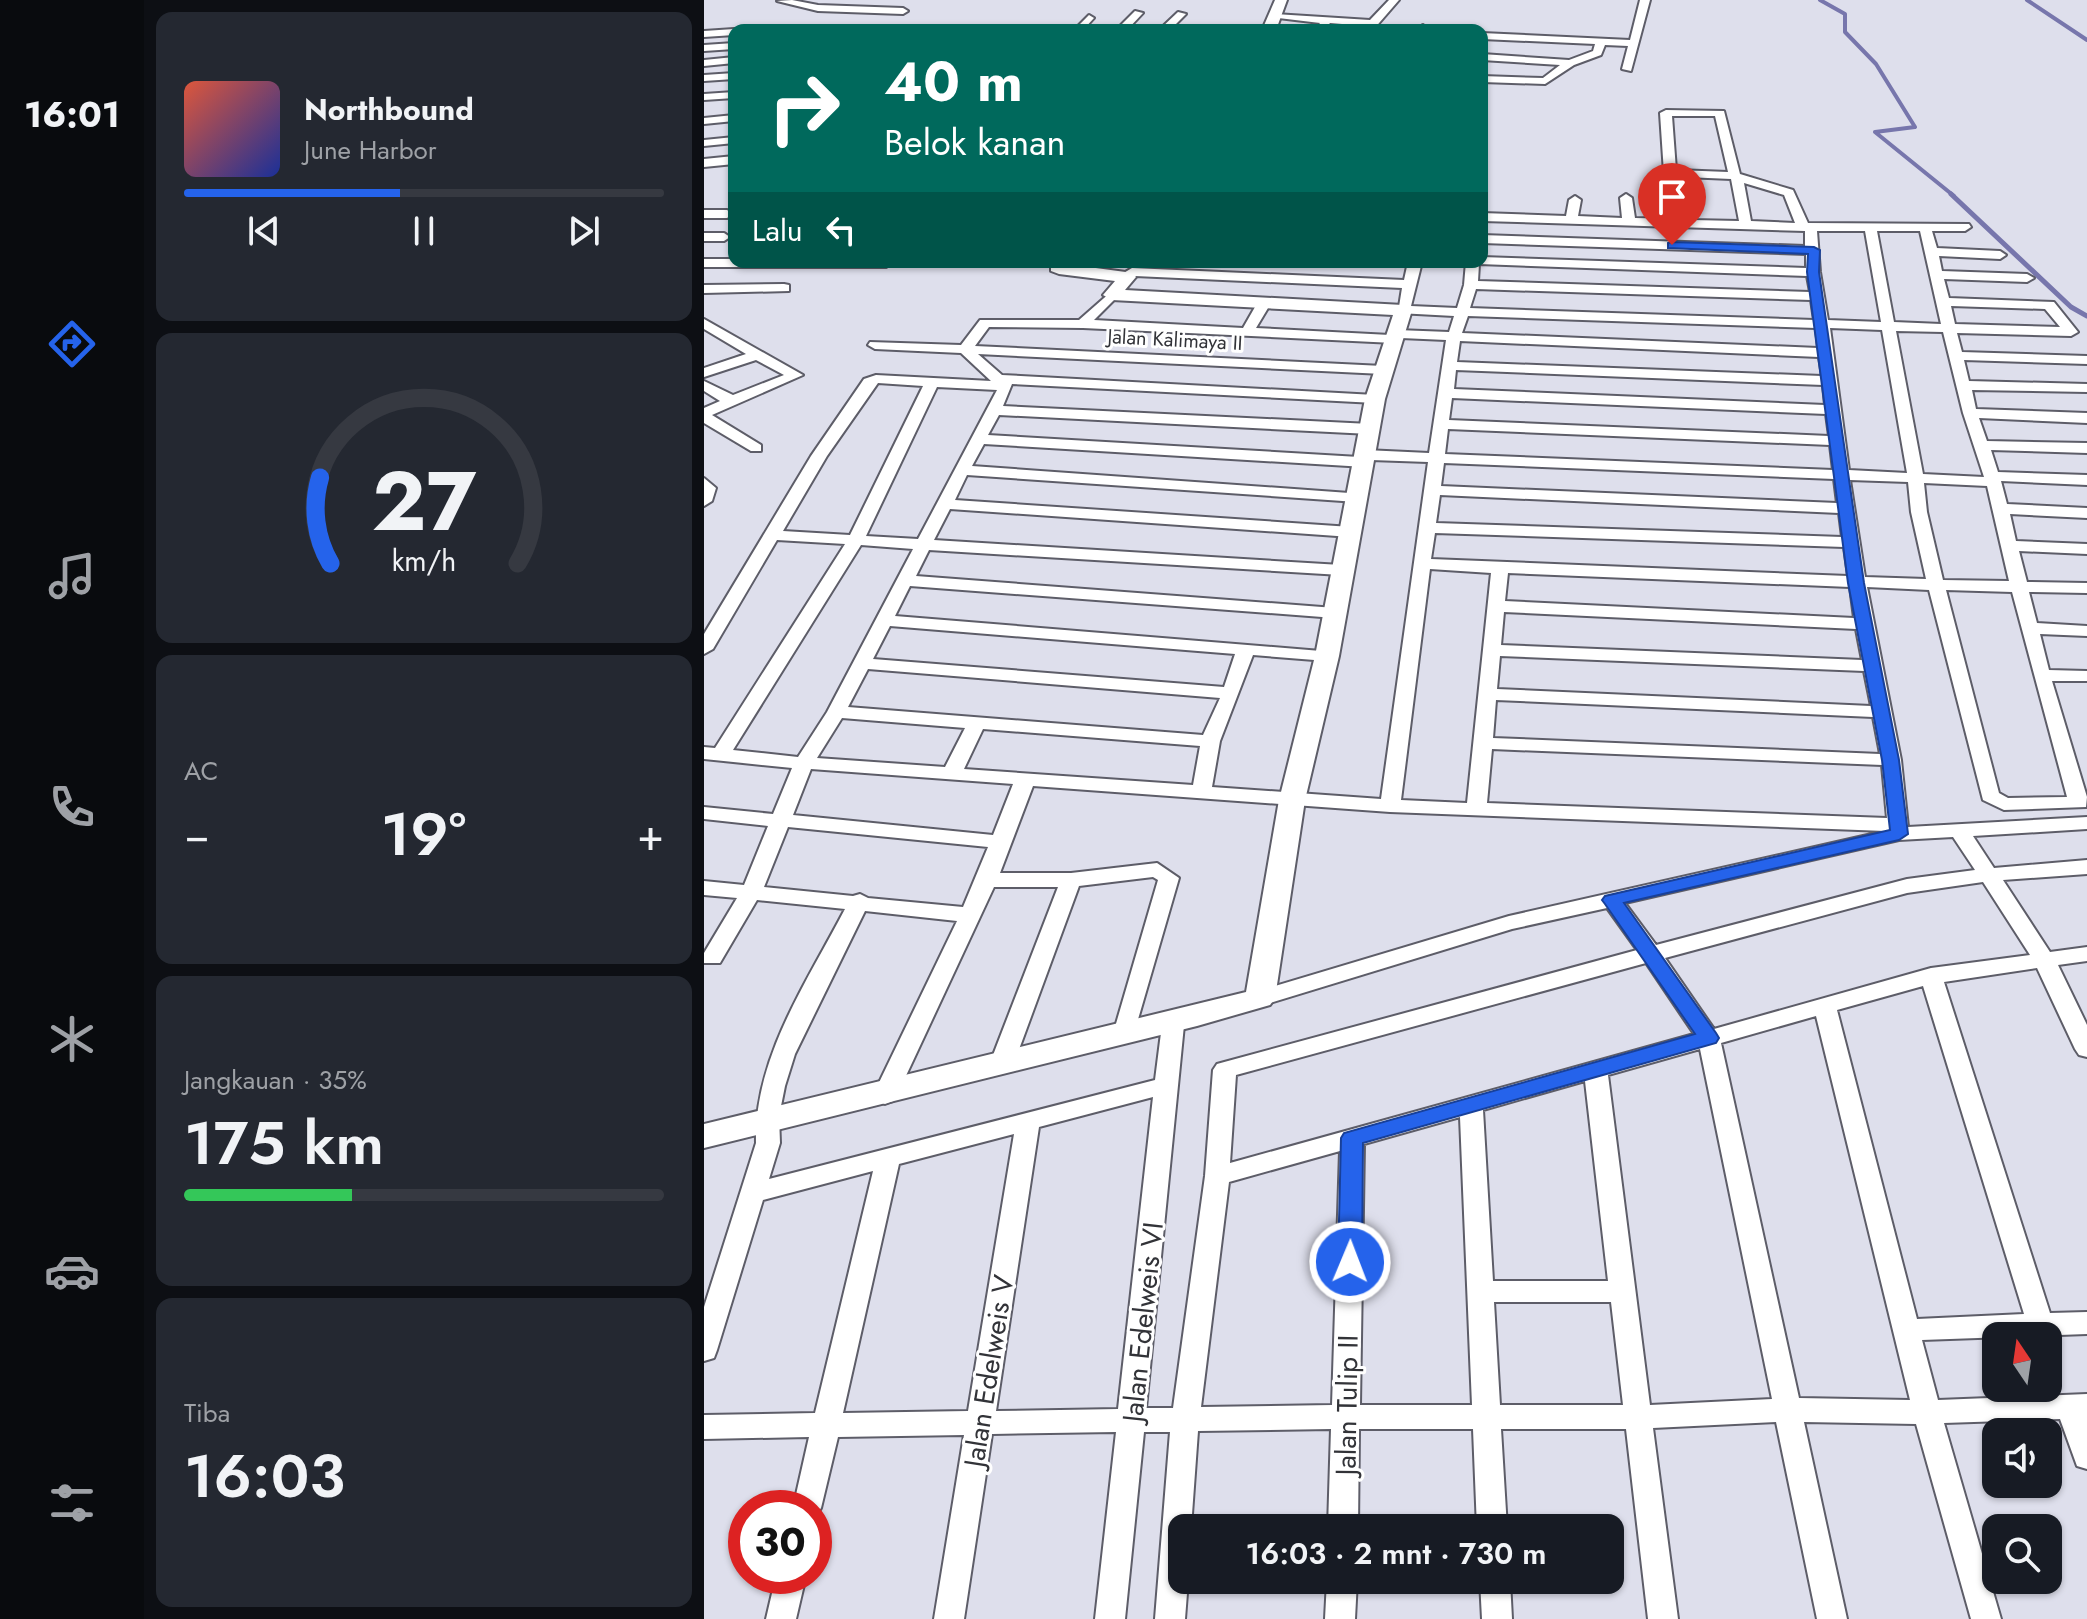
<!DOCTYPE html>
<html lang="id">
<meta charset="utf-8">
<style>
:root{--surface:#171b24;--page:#242831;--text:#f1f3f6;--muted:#9ea1a6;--line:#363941;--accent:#2563eb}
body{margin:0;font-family:Jost,sans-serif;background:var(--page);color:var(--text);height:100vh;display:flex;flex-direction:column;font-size:30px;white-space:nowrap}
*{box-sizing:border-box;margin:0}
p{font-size:26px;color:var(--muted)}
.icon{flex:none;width:44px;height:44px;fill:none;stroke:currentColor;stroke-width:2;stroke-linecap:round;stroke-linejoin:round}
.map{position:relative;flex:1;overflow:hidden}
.side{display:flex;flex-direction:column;gap:12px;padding:12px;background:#0d0f14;width:560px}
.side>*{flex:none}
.banner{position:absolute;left:24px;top:24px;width:760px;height:244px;border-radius:16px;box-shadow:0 2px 6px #0004;background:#00695c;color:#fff;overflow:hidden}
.needle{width:52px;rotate:347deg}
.tools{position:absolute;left:1278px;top:1322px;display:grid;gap:16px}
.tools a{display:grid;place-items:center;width:80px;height:80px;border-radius:16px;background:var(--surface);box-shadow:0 2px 6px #0004;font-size:40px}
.speed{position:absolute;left:24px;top:1490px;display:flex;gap:16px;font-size:40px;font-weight:700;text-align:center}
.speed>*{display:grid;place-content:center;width:104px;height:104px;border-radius:50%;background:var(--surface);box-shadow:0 2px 6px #0004;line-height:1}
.speed .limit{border:12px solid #d22;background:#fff;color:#111}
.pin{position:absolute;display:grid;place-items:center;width:68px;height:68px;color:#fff;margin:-82px -34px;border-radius:50% 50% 50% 0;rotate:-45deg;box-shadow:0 0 8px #0007}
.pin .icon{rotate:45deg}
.me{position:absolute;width:88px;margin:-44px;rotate:1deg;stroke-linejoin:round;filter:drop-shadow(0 0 6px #0008)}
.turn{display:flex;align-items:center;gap:28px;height:168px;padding:0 24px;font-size:36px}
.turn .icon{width:104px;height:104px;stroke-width:2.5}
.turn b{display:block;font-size:56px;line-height:68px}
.then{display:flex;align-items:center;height:76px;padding:0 24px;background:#0003;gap:16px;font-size:30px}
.big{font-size:60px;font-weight:600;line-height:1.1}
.side .widget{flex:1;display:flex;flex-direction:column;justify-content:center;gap:12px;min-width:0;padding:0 28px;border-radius:16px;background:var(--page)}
.side .dial{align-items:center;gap:0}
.dial svg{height:208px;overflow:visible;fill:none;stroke:var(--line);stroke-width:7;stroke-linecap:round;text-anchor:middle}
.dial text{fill:var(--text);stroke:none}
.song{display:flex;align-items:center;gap:24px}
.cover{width:96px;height:96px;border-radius:12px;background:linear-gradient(135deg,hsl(10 70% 55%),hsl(230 70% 35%))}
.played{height:8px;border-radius:4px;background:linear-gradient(90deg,var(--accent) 45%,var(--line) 45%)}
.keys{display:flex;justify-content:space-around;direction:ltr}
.heat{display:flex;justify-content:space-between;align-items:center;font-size:44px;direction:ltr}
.charge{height:12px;border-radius:6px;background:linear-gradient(90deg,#34c759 35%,var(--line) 0)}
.trip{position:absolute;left:464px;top:1514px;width:456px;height:80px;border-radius:16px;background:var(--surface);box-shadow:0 2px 6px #0004;font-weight:600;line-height:80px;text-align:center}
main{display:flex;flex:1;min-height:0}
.dock{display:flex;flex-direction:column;width:144px;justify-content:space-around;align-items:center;background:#090b0e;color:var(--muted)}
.dock .icon{width:56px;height:56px}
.dock .selected{color:var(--accent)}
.dock b{font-size:36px;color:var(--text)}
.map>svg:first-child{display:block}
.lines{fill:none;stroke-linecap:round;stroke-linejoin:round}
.stream-far1{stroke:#7776ac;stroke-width:4}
.stream{stroke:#7776ac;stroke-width:5}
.minor-casing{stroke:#5d5d68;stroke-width:4}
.tertiary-casing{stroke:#5d5d68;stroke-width:4}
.minor{fill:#fff;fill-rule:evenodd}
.tertiary{fill:#fff;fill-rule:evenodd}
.route{fill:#2563eb;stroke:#184099;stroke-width:2}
.labels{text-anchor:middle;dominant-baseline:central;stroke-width:6;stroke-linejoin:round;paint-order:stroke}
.far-street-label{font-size:20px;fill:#323338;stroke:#fff}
.near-street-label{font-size:28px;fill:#323338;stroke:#fff}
</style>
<main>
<nav class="dock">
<b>16:01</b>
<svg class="icon selected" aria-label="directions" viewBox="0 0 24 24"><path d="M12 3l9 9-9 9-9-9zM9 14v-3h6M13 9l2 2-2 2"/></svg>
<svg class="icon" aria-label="music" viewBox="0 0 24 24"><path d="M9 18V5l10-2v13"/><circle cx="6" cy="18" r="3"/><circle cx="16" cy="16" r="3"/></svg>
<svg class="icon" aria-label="phone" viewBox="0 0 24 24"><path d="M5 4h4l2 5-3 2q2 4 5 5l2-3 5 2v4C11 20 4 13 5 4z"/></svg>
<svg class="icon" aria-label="climate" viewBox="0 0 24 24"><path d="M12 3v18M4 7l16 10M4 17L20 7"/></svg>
<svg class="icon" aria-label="car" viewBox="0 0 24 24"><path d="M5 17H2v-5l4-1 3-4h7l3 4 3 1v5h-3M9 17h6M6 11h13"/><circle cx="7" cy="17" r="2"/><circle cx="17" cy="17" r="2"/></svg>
<svg class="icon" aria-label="filters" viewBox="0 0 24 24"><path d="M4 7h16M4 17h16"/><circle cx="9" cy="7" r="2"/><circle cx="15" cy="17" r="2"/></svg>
</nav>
<section class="side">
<div class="widget">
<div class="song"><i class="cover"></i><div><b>Northbound</b><p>June Harbor</p></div></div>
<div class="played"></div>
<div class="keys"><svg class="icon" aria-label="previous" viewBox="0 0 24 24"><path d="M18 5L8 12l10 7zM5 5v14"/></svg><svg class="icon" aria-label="pause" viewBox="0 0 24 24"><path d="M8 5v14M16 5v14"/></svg><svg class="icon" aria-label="next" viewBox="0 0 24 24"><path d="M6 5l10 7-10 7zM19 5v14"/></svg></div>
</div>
<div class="widget dial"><svg viewBox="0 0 100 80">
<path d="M14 69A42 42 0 1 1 86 69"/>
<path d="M14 69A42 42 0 0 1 10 36" stroke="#2563eb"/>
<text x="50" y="56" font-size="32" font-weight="700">27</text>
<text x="50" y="72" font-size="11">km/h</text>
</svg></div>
<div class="widget"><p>AC</p>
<div class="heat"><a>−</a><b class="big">19°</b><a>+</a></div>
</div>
<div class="widget"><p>Jangkauan · 35%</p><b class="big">175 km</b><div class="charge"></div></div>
<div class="widget"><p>Tiba</p><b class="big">16:03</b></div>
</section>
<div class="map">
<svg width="1383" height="1619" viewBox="0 0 1383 1619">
<rect width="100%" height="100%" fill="#dedfec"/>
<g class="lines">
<!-- stream-far1 -->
<path class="stream-far1" d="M1116,0L1141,14V32L1172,64L1211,127L1171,132L1250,196
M1323,0L1383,40"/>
<!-- stream -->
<path class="stream" d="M1247,194L1367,307L1383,316"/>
<defs>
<path id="minor" d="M88,0L114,5L199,8L204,11L199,14L114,11L73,1Z
M685,0H695L669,30H659L662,26L626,23L620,30H610L616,23L566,17L571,14L666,20Z
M936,0H946L927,71L918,69L924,46L901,45L897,55L870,65L841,84L778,82V76L839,78L856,65L778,60V54L865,60L889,51L891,44L778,39V33L926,40Z
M431,11L439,13L423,30H412Z
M474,12L482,14L466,30H455Z
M385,15L390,18L379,30H370Z
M719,25L723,30H712Z
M59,27H176L181,30H54Z
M30,30V35L0,37V31L30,29L34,30Z
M30,43V49L0,51V45Z
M30,57V63L0,66V60Z
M30,73V79L0,81V75Z
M30,92V98L0,100V94Z
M962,110L1020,111L1036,174L1089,190L1104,223L1265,224L1267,227L1261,231H1228L1233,248L1296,251L1302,255L1296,259L1235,256L1238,271L1323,274L1330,278L1323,282L1240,279L1245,298L1350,302L1374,332L1367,336L1253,333L1258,352L1383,356V364L1260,360L1265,381L1383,384V392L1268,390L1272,409L1383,413V423L1275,418L1283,441L1383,443V453L1287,450L1294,472L1383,475V485L1297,481L1303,504L1383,508V518L1306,514L1312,541L1383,544V554L1315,551L1323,582L1383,583V593L1325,592L1333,623L1383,626V636L1336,634L1345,670L1383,671V681H1348L1383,797L1382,807L1300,810L1279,800L1225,590L1163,587L1197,760L1204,827L1383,817V829L1269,836L1290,868L1383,860V874L1299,880L1346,952L1383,947V961L1354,965L1383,1025V1057L1375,1055L1371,1049L1333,968L1240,982L1346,1313L1383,1312V1334L1218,1340L1234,1400L1383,1394V1469L1373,1466L1356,1419L1240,1423L1297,1619H1267L1212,1424L1100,1422L1143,1619H1113L1072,1422L949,1428L974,1619H944L922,1429H797L803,1528H773L769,1429H655L654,1528H624L627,1429L494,1431L487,1528H478V1580H484L481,1619H451L466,1432H440L421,1619H391L412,1432L288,1434L260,1619H230L260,1435L134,1437L117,1508L110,1518V1508H89L105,1437L0,1439V1415L111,1413L169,1171L59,1200L13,1350L10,1358L0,1361V1307L52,1143C50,1058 103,982 141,909L53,900L16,963H0V953L33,898L0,895V881L40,885L64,826L0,819V807L69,814L88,768L0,759V747L11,748L141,544L73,540L9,649L0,654V634L107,456L160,379L172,375L287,381L257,353L171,349L164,345L166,342L257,345L276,320H375L408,291L415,295L390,320L539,328L555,300L560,299L567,303L552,328L686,335L693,330L745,332L750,316L694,313L698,288L431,276L428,280H418V274L428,268L700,280L704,262H718L707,306L753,308L760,285L762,262H778V257L1102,268V254L778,243V235L1101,246V231L778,221V213L862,216L865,200L871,196L877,200L874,216L918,218L916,198L922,194L928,198L931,218L975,219L969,177L960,173L956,113ZM968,116H1011L1024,172L972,170ZM981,177L1027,179L1035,221L988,220ZM1040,183L1080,195L1091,223L1047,221ZM1113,231H1161L1177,322L1124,320L1116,272ZM1173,231H1216L1237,324L1190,322ZM775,264L1103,276L1106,292L774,281ZM772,289L1107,300L1110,320L766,308ZM1247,306L1341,309L1356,327L1251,324ZM764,316L1112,328L1114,348L758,333ZM285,327L379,328L690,343L697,338L742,340L725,453L661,450L656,452L655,457L284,435L295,415L666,434L674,429L666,424L299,406L308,384L671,403L678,399L671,395L298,375L274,354L679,374L686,370L679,366L271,346ZM1126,328L1178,330L1203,473L1145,470ZM1192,331L1239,332L1259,413L1280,477L1219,474ZM756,341L1115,357L1118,376L753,362ZM752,370L1119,385L1121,405L750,389ZM174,383L219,386L146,535L79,531L123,456ZM233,387L293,390L214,539L162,536ZM748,398L1122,414L1125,436L745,420ZM744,429L1126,445L1129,470L741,454ZM280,444L661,467L667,465V460L724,462L677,799L508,787L516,741L549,655L623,661L629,660L632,656L629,652L191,616L206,586L631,618L640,613L631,608L212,576L225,550L637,575L645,570L637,565L230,540L246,509L647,537L655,532L647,527L251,500L263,475L653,502L659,500V494L268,466ZM740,463L1130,479L1133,503L737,486ZM1146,480L1204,482L1207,512L1222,579L1161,577ZM1220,483L1283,486L1305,581L1239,580L1223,512ZM736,495L1135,513L1138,537L732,523ZM731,533L1140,547L1144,576L727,559ZM157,545L209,549L123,712L94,757L29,750ZM726,569L787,573L763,803L697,800ZM804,573L1146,587L1150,618L801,601ZM1242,590L1308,592L1363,797L1304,798L1295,793ZM800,612L1152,629L1158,660L797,645ZM186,626L531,654L520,687L169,659ZM796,656L1160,671L1167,706L793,689ZM164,669L516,698L499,735L144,707ZM792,700L1169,717L1176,754L789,738ZM138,718L261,728L241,767L113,758ZM279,729L496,746L489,785L260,769ZM788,749L1178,765L1183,818L783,803ZM107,769L309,784L289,835L89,815ZM329,786L686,812L1181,831L805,916L548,993L545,998L548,1003L556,1006L808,929L903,908L933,950L513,1064L509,1070L501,1176L469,1408H442L480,1025L477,1019H461L458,1025L451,1080L65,1179L76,1143L75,1116L81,1086L91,1054L161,911L253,921L169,1095L173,1101L181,1104L189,1101L193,1095L290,887H354L286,1063L290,1069H306L310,1063L375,886L449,877L454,880L409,1034L412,1040H428L475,878L453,863L367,873H296ZM84,827L284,847L259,907L164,898L156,894L149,896L60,887ZM1249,837L1271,870L1203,879L952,945L921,903L1195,840ZM1279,882L1326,955L1227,968L1010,1029L961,958L1203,893ZM942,963L990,1034L526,1163L532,1075ZM1219,986L1320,1314L1213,1319L1133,1010ZM1112,1016L1206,1400L1095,1398L1017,1043ZM996,1049L1068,1399L946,1405L904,1075ZM881,1081L904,1281H789L779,1110ZM449,1097L414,1409L292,1411L335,1127ZM756,1117L768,1405H656L660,1144ZM310,1134L264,1411L139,1413L195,1164ZM636,1151L628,1405L497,1407L525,1182ZM790,1302H907L919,1405H796Z
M30,115V121L0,124V118Z
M30,137V143L0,146V140Z
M30,156V164L0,167V159Z
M0,210H23L29,214L23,218H0Z
M0,233H20L26,237L20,241H0Z
M0,259H30V262L189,263L182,267H0Z
M80,284L85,285V291L0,293V285Z
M0,319L99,375L8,415L57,445V451H47L0,423V408L16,401L0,391V381L29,395L80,375L52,360L0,377V368L42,354L0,329Z
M0,478L12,488L8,501L0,506Z
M72,1576H102L92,1619H62Z
M623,1580H653L651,1619H621Z
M776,1580H806L808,1619H778Z"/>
<path id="tertiary" d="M571,0H583L572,30H558Z
M347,262L429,273L432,277L421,290L699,305L708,310L681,399L635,656L601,800L571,998L566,1005L493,1026L0,1148V1124L542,992L575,800L611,656L661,399L689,315L408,300L399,295L411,281L355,274L347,271Z"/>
</defs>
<!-- minor casing -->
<use href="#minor" class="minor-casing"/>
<!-- tertiary casing -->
<use href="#tertiary" class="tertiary-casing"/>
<!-- minor -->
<use href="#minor" class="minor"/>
<!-- tertiary -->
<use href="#tertiary" class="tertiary"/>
</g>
<!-- route -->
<path class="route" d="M968,242L1110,247L1116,250L1115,272L1160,583L1195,760L1204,834L1195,840L920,903L1012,1033L1015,1038L1012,1043L659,1143L658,1262L654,1269H638L634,1262L637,1138L640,1133L991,1034L901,904L898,900L901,896L1186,830L1178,760L1144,583L1103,272L1104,254L964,248V243Z"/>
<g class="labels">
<!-- far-street labels -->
<g class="far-street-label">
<text transform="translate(471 340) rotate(3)">Jalan Kalimaya II</text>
</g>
<!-- near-street labels -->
<g class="near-street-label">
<text transform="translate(439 1322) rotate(-84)">Jalan Edelweis VI</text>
<text transform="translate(285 1371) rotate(-81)">Jalan Edelweis V</text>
<text transform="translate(643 1405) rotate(-89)">Jalan Tulip II</text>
</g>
</g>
</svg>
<div class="tools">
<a><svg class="needle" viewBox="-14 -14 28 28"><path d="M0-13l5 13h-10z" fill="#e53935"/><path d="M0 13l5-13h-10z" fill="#9ea1a6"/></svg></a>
<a><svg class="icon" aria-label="sound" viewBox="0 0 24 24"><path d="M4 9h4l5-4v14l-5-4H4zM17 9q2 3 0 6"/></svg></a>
<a><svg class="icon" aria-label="search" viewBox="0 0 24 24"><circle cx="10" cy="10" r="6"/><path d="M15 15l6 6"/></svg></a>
</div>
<div class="speed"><div class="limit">30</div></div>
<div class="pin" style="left:968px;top:245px;background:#d93025"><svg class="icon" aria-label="arrive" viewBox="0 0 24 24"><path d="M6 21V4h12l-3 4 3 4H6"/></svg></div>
<svg class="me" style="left:646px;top:1262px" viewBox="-20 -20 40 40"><circle r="17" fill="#2563eb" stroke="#fff" stroke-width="3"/><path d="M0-11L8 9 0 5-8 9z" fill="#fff"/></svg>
<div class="trip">16:03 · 2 mnt · 730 m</div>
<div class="banner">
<div class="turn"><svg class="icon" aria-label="right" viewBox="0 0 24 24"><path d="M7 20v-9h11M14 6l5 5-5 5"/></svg><div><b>40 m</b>Belok kanan</div></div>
<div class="then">Lalu<svg class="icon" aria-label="left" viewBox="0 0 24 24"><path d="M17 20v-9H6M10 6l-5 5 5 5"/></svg></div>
</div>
</div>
</main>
